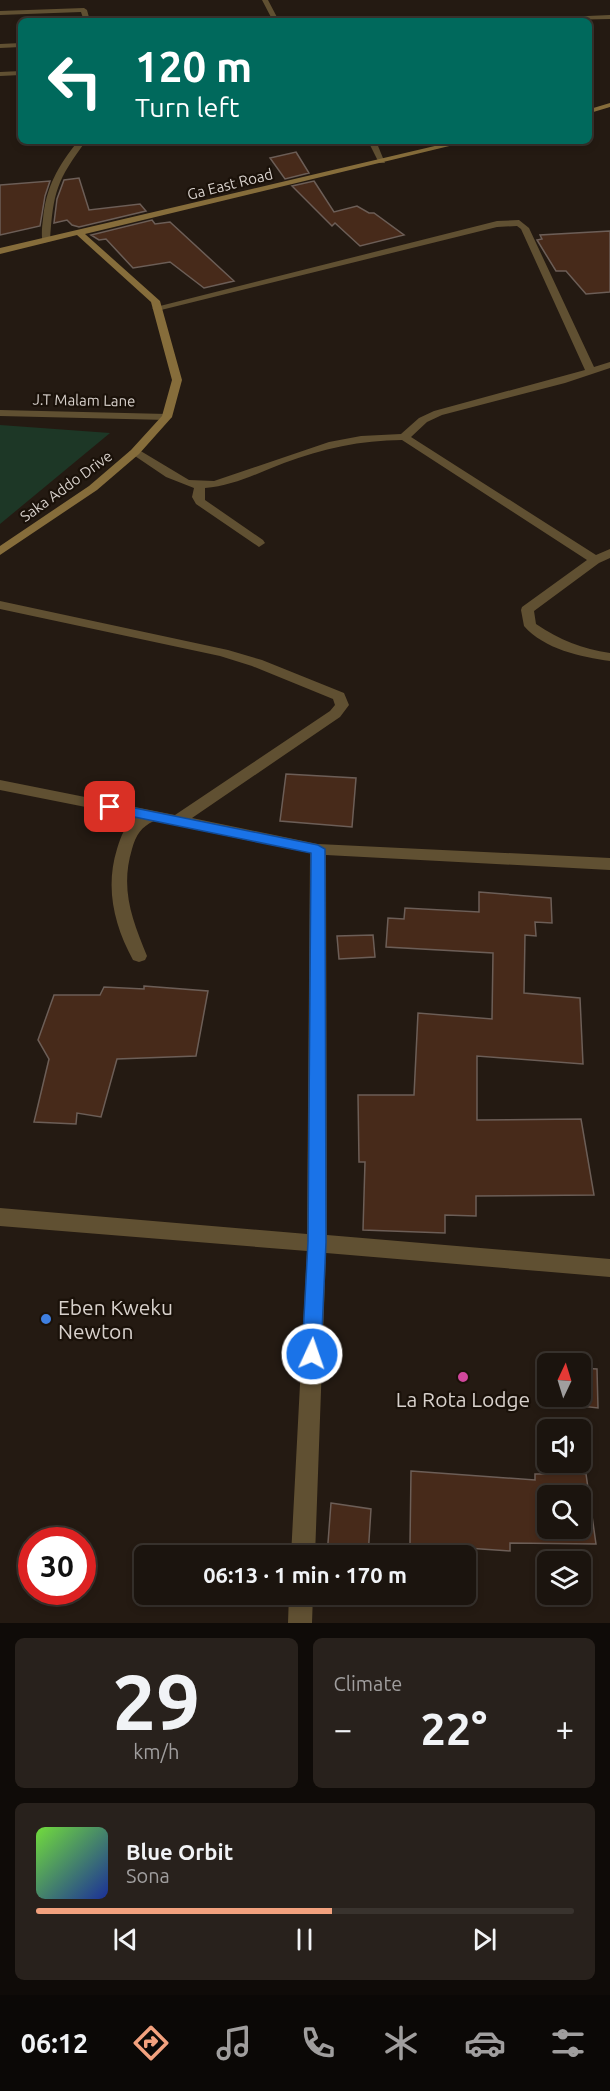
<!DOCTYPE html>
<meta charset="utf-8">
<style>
:root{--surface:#1b140e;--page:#28211c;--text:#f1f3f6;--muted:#a09e9e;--line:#39332e;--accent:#f2a17e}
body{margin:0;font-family:Ubuntu,sans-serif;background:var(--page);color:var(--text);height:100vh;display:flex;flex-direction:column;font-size:22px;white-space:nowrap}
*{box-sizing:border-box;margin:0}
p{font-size:20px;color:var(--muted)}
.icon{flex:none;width:33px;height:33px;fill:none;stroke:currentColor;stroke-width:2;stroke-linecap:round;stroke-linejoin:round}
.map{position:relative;height:1623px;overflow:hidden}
.drawer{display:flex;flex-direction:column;gap:15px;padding:15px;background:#0f0b08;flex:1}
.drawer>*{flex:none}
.top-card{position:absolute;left:18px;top:18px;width:574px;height:126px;border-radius:9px;box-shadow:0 3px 9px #0003,0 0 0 2px var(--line);background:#00695c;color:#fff;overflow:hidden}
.needle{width:39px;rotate:4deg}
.controls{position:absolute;left:537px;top:1353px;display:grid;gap:12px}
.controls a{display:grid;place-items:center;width:54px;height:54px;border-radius:9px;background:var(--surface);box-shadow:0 3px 9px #0003,0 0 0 2px var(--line);font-size:30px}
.speed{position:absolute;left:18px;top:1527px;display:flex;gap:12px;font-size:30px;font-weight:700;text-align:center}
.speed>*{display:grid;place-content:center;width:78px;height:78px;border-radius:50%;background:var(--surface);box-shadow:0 3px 9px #0003,0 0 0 2px var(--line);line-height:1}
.speed .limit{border:9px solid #d22;background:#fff;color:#111}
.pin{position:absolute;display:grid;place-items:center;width:51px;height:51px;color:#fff;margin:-26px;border-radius:12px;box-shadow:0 3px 9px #0006}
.me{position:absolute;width:66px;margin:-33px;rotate:3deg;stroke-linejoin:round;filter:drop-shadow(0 0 4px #0008)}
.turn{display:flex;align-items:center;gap:21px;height:126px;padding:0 18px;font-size:27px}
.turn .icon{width:78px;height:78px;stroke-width:2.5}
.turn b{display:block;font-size:42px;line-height:51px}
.big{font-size:45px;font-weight:700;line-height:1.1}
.drawer .tile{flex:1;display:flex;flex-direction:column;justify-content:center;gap:9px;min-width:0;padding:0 21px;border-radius:9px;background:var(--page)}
.drawer .dial{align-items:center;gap:0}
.dial b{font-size:78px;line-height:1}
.song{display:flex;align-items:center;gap:18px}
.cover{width:72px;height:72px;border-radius:9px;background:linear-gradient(135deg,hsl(100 70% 55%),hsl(230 70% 35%))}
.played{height:6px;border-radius:3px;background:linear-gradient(90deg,var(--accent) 55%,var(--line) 55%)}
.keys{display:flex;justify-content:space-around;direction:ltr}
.heat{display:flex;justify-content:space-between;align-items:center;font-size:33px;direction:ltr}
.drawer .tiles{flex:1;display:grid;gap:15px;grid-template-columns:1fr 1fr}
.tile:last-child{grid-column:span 2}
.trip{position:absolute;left:134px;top:1545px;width:342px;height:60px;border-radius:9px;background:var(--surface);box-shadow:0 3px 9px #0003,0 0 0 2px var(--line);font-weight:700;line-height:60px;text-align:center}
.dock{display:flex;height:96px;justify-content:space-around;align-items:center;background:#0b0806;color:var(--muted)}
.dock .icon{width:42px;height:42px}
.dock .current{color:var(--accent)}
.dock b{font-size:27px;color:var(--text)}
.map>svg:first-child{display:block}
.green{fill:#1d3726}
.building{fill:#472a1a;stroke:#6c5e57;stroke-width:1.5;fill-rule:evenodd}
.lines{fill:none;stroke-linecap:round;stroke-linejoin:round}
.street{fill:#605032;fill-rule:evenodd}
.secondary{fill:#866d3b;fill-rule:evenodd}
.route{fill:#1a73e8;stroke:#114b97;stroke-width:1.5}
.shop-dot{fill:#3f7fe0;stroke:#1a1109;stroke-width:2}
.hotel-dot{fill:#d1479c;stroke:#1a1109;stroke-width:2}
.labels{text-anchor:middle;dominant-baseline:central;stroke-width:4.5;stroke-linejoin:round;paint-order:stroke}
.far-street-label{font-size:15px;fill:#d8d1cc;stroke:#1a1109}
.near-poi-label{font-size:21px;fill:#d8d1cc;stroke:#1a1109;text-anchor:start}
</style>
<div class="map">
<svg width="610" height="1623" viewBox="0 0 610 1623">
<rect width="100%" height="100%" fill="#241a12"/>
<!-- green -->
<path class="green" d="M0,425L110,433L0,524Z"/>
<!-- building -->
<path class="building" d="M296,152L309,173L285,179L270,158Z
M79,178L89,210L140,204L146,211L79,227L72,225L67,220L54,223L57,199L64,180Z
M50,181L45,196L40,226L0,235V185Z
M314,181L334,212L357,206L369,213H374L404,235L360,246L335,223L332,226L292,186Z
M152,220L155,224L170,222L234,281L204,288L170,262L133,268L106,239L99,240L91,235Z
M610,231V292L586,294L566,271H556L537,240L542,239L540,235Z
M286,774L356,778L352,827L280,821Z
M479,892L551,898L552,923L535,922L536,936L525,935L524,993L580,998L583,1064L477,1056V1120L581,1119L594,1195L476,1196V1216L445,1215V1233L363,1230L365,1162H359L358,1095H414L418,1013L492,1019L493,953L386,947L388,918L404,919L405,908L479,912Z
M373,935L375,957L339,959L337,936Z
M144,986L208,991L196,1056L117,1059L101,1117L77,1113L76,1124L34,1122L49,1059L38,1040L54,995H100L104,987L144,989Z
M538,1362L548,1364V1396H580V1368L597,1369L598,1408L537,1401Z
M411,1471L535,1480V1474H586L596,1544L510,1543V1551L410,1544ZM548,1496H580V1528H548Z
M331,1503L371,1509L368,1556H327Z"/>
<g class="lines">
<!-- street -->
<path class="street" d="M262,0H268L279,21H273Z
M84,8L87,10L90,21H84L81,12L0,15V11Z
M610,15V19L516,21L519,19Z
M21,43V47L0,48V44Z
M21,71V75L0,76V72Z
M78,141H86C57,180 53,192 50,241L43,243C41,236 42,227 43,219C46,187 58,166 78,141Z
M368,141H376L385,163H379Z
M519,220L529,228L594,367L610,362V368L565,383L442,415L427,422L411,437L596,555L610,549V558L599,563L534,611L536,624C560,640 582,649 610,653V661C581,657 544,649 524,626L521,610L522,607L587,560L402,440C361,440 322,449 284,463C258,473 233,486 205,488V500L263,540L265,543L259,547L196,504L192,497L194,488L166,477L129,452L135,449L139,450L189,480L214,481L329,442L361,436L401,434L419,418L434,411L585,370L521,229L517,226L497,227L157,311L152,308L497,221Z
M0,410L167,414L172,417L167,420L0,416Z
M0,601L228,650L262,660L344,693L349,705L340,717L192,818L318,844L610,858V870L326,855L327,1235L610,1259V1277L326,1253L315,1556H291L307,1251L0,1226V1208L307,1234L310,853L154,821C141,827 136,835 132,849C120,889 132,919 147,956L145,960L139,962L133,960C114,925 105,888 117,849C121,836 125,825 136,817L0,790V780L175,815L330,711L335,705L333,699L252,666L220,656L0,609Z
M289,1594H313L312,1623H288Z"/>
<!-- secondary -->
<path class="secondary" d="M610,103V107L590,113V109Z
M456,141H470L85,234L160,301L182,380L172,417L139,454L97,490L0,555V546L89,486L131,450L162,416L172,380L151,302L77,235L0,254V248Z"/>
</g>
<!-- route -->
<path class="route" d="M110,803L318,845L325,849L326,1242L321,1354L319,1360L312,1363L305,1360L302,1354L308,1242L311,853L105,811L103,807L105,804Z"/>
<!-- markers -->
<circle class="shop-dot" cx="46" cy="1319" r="6"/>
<circle class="hotel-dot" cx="463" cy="1377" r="6"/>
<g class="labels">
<!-- far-street labels -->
<g class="far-street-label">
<text transform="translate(230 184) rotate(-14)">Ga East Road</text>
<text transform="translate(84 400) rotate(1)">J.T Malam Lane</text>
<text transform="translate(66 486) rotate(-36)">Saka Addo Drive</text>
</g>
<!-- near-poi labels -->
<g class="near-poi-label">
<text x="58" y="1307">Eben Kweku<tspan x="58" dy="24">Newton</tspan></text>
<text x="463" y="1399" text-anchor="middle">La Rota Lodge</text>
</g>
</g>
</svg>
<div class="controls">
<a><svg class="needle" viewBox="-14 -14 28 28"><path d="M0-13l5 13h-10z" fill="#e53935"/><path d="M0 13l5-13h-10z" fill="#a09e9e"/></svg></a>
<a><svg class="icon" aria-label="sound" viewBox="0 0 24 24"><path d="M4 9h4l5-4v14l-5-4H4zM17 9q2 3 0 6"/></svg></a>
<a><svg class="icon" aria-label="search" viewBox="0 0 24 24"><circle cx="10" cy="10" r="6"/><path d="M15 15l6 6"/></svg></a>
<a><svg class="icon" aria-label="layers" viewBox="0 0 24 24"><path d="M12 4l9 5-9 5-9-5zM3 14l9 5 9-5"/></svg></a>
</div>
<div class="speed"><div class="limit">30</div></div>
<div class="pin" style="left:110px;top:807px;background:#d93025"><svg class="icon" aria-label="arrive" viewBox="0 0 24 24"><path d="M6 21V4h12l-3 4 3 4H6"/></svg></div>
<svg class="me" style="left:312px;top:1354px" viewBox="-20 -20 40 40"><circle r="17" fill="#1a73e8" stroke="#fff" stroke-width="3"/><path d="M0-11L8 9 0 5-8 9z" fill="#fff"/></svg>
<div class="trip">06:13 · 1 min · 170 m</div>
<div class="top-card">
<div class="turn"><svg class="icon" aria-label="left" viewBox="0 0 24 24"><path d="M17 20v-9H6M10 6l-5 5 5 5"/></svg><div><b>120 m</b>Turn left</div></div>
</div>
</div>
<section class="drawer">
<div class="tiles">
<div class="tile dial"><b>29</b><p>km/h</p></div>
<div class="tile"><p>Climate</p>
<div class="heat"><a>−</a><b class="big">22°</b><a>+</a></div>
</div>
<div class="tile">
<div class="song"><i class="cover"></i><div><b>Blue Orbit</b><p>Sona</p></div></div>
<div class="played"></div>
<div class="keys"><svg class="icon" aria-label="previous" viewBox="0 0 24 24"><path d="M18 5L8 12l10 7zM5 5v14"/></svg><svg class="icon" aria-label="pause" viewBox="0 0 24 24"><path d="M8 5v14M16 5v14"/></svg><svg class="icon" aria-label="next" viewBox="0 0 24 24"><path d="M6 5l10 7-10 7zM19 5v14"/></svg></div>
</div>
</div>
</section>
<nav class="dock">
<b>06:12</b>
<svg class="icon current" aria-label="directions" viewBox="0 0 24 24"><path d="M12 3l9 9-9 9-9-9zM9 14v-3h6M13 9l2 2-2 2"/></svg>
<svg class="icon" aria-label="music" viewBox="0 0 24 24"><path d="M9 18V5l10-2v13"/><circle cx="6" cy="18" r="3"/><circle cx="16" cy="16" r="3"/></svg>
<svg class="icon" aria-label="phone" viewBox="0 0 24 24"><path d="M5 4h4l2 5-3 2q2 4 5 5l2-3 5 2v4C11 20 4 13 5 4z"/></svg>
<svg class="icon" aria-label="climate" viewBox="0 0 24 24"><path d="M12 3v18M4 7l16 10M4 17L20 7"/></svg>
<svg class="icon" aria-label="car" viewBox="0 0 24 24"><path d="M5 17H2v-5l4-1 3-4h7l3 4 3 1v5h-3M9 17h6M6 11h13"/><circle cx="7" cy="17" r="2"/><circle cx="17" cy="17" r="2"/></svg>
<svg class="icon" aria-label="filters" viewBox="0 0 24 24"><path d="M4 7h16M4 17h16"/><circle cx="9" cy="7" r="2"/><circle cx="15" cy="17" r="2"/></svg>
</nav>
